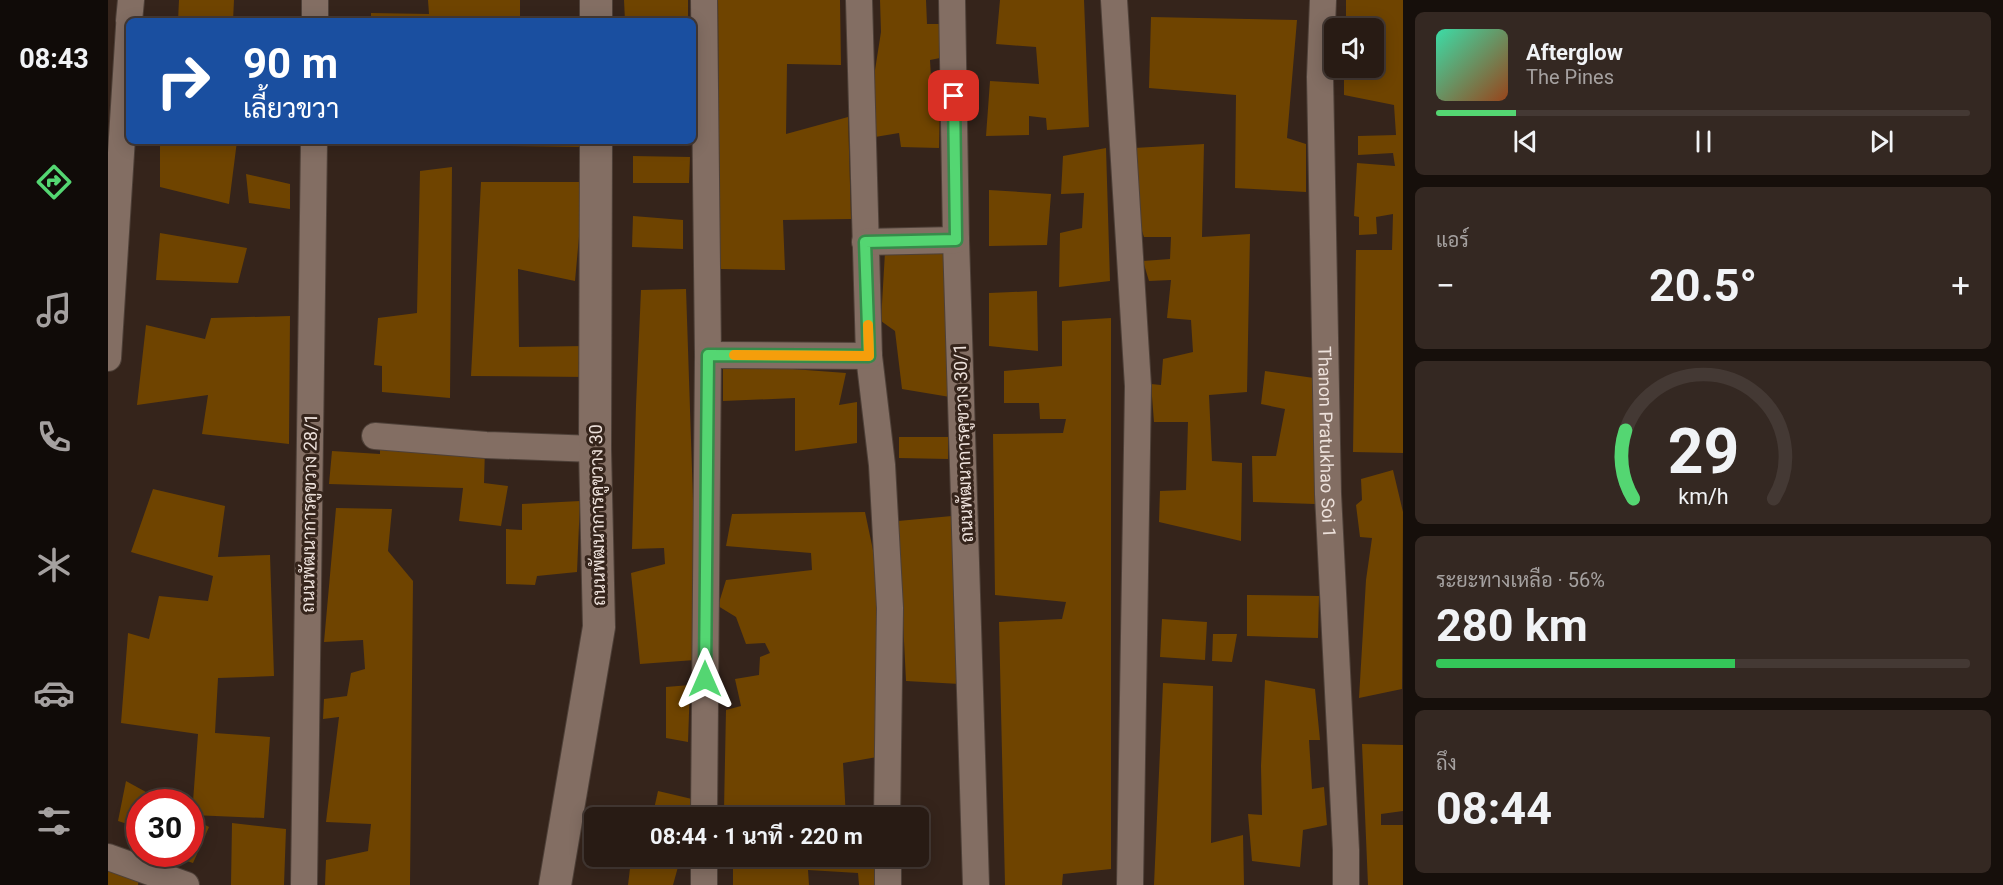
<!DOCTYPE html>
<html lang="th">
<meta charset="utf-8">
<style>
:root{--surface:#281b14;--page:#342822;--text:#f1f3f6;--muted:#a5a1a0;--line:#443934;--accent:#54d672}
body{margin:0;font-family:Roboto,Sarabun,sans-serif;background:var(--page);color:var(--text);height:100vh;display:flex;flex-direction:column;font-size:22px;white-space:nowrap}
*{box-sizing:border-box;margin:0}
p{font-size:20px;color:var(--muted)}
.icon{flex:none;width:33px;height:33px;fill:none;stroke:currentColor;stroke-width:2;stroke-linecap:round;stroke-linejoin:round}
.map{position:relative;flex:1;overflow:hidden}
.side{display:flex;flex-direction:column;gap:12px;padding:12px;background:#160f0b;width:600px}
.side>*{flex:none}
.banner{position:absolute;left:18px;top:18px;width:570px;height:126px;border-radius:9px;box-shadow:0 3px 15px #0003,0 0 0 2px var(--line);background:#1a4fa0;color:#fff;overflow:hidden}
.controls{position:absolute;left:1216px;top:18px;display:grid;gap:12px}
.controls a{display:grid;place-items:center;width:60px;height:60px;border-radius:9px;background:var(--surface);box-shadow:0 3px 15px #0003,0 0 0 2px var(--line);font-size:30px}
.speed{position:absolute;left:18px;top:789px;display:flex;gap:12px;font-size:30px;font-weight:700;text-align:center}
.speed>*{display:grid;place-content:center;width:78px;height:78px;border-radius:50%;background:var(--surface);box-shadow:0 3px 15px #0003,0 0 0 2px var(--line);line-height:1}
.speed .limit{border:9px solid #d22;background:#fff;color:#111}
.pin{position:absolute;display:grid;place-items:center;width:51px;height:51px;color:#fff;margin:-26px;border-radius:12px;box-shadow:0 3px 9px #0006}
.me{position:absolute;width:66px;margin:-33px;rotate:0deg;stroke-linejoin:round;filter:drop-shadow(0 0 4px #0008)}
.turn{display:flex;align-items:center;gap:21px;height:126px;padding:0 18px;font-size:27px}
.turn .icon{width:78px;height:78px;stroke-width:2.5}
.turn b{display:block;font-size:42px;line-height:51px}
.big{font-size:45px;font-weight:700;line-height:1.1}
.side .card{flex:1;display:flex;flex-direction:column;justify-content:center;gap:9px;min-width:0;padding:0 21px;border-radius:9px;background:var(--page)}
.side .dial{align-items:center;gap:0}
.dial svg{height:156px;overflow:visible;fill:none;stroke:var(--line);stroke-width:7;stroke-linecap:round;text-anchor:middle}
.dial text{fill:var(--text);stroke:none}
.song{display:flex;align-items:center;gap:18px}
.cover{width:72px;height:72px;border-radius:9px;background:linear-gradient(135deg,hsl(160 70% 55%),hsl(20 70% 35%))}
.played{height:6px;border-radius:3px;background:linear-gradient(90deg,var(--accent) 15%,var(--line) 15%)}
.keys{display:flex;justify-content:space-around;direction:ltr}
.heat{display:flex;justify-content:space-between;align-items:center;font-size:33px;direction:ltr}
.charge{height:9px;border-radius:4px;background:linear-gradient(90deg,#34c759 56%,var(--line) 0)}
.trip{position:absolute;left:476px;top:807px;width:345px;height:60px;border-radius:9px;background:var(--surface);box-shadow:0 3px 15px #0003,0 0 0 2px var(--line);font-weight:700;line-height:60px;text-align:center}
main{display:flex;flex:1;min-height:0}
.menu{display:flex;flex-direction:column;width:108px;justify-content:space-around;align-items:center;background:#100b08;color:var(--muted)}
.menu .icon{width:42px;height:42px}
.menu .current{color:var(--accent)}
.menu b{font-size:27px;color:var(--text)}
.map>svg:first-child{display:block}
.building{fill:#6f4400}
.lines{fill:none;stroke-linecap:round;stroke-linejoin:round}
.minor-casing{stroke:#4e4038;stroke-width:28}
.tertiary-casing{stroke:#4e4038;stroke-width:34}
.minor{stroke:#836e63;stroke-width:26}
.tertiary{stroke:#836e63;stroke-width:32}
.route-casing{stroke:#378b4a;stroke-width:15}
.route{stroke:#54d672;stroke-width:10}
.slow{stroke:#f59e0b;stroke-width:10}
.labels{text-anchor:middle;dominant-baseline:central;stroke-width:6;stroke-linejoin:round;paint-order:stroke}
.street-label{font-size:18px;fill:#ede1db;stroke:#35241b}
</style>
<main>
<nav class="menu">
<b>08:43</b>
<svg class="icon current" aria-label="directions" viewBox="0 0 24 24"><path d="M12 3l9 9-9 9-9-9zM9 14v-3h6M13 9l2 2-2 2"/></svg>
<svg class="icon" aria-label="music" viewBox="0 0 24 24"><path d="M9 18V5l10-2v13"/><circle cx="6" cy="18" r="3"/><circle cx="16" cy="16" r="3"/></svg>
<svg class="icon" aria-label="phone" viewBox="0 0 24 24"><path d="M5 4h4l2 5-3 2q2 4 5 5l2-3 5 2v4C11 20 4 13 5 4z"/></svg>
<svg class="icon" aria-label="climate" viewBox="0 0 24 24"><path d="M12 3v18M4 7l16 10M4 17L20 7"/></svg>
<svg class="icon" aria-label="car" viewBox="0 0 24 24"><path d="M5 17H2v-5l4-1 3-4h7l3 4 3 1v5h-3M9 17h6M6 11h13"/><circle cx="7" cy="17" r="2"/><circle cx="17" cy="17" r="2"/></svg>
<svg class="icon" aria-label="filters" viewBox="0 0 24 24"><path d="M4 7h16M4 17h16"/><circle cx="9" cy="7" r="2"/><circle cx="15" cy="17" r="2"/></svg>
</nav>
<div class="map">
<svg width="1295" height="885" viewBox="0 0 1295 885">
<rect width="100%" height="100%" fill="#35241b"/>
<!-- building -->
<path class="building" d="M71,0H126L125,21H70Z
M320,0H412V21H263V13L321,14Z
M516,0H580V21H517Z
M610,0H732L733,65L679,64L678,134L740,117L743,219L675,220L677,270L612,269Z
M772,0H818L819,24H832V58L822,60L824,95L832,96L831,148L793,147L791,133L767,137V70L773,32Z
M892,0H976L981,127L939,130L938,118L921,116V135L878,136L882,81L931,84L928,47L888,44Z
M1238,0H1295V453L1245,452L1248,250H1284L1285,214L1268,217L1269,234L1251,235V217L1246,216L1249,163L1287,166L1285,153L1250,155V136L1288,135L1286,105L1236,95V68H1266V28H1238Z
M1043,17L1189,20L1179,138L1198,144V192L1127,188L1128,95L1041,88Z
M52,141H129L121,204L52,187Z
M323,141H475V147L323,145Z
M1096,144L1094,237L1142,234L1139,392L1101,395L1104,461L1134,463L1133,541L1051,522L1052,491L1078,490L1080,422H1046L1043,384L1053,385L1055,359L1085,352L1083,320L1059,318L1063,280L1041,281L1035,261L1062,259L1063,237H1036L1027,210L1026,148Z
M998,148L1002,281L951,287L952,233L974,228L976,193L953,194L955,156Z
M525,156L582,157L581,183H525Z
M344,167L342,398L274,392V366L266,365L270,318L309,313L312,171Z
M138,174L182,184V209L141,203Z
M373,182H476L467,281L410,269L411,347L477,346L479,377L363,376Z
M881,190L943,194L939,245L881,246Z
M525,216L575,220V249L524,247Z
M52,233L139,248L130,283L48,280Z
M838,249L842,397L794,389L787,331L773,321L777,252Z
M578,289L589,620L587,660L532,664L523,573L557,564L556,548L524,549L528,405L533,290Z
M929,291L930,351L881,346V293Z
M182,316L181,444L94,434L100,395L29,405L38,325L97,339L103,318Z
M1003,318V869L955,874L954,885H897L891,622L954,619L958,602L887,595L885,434L955,433L958,419H932L931,403H896V371L954,366V321Z
M615,364L738,373L731,405L749,402V443L687,451V398L615,401Z
M1157,371L1206,378L1207,504L1145,502L1144,456H1168L1177,409L1153,404Z
M791,437H840V459L791,458Z
M272,444L377,448L376,483L400,486L393,526L351,521L355,488L221,484L224,451L272,454Z
M1285,470L1295,512L1294,689L1251,698L1258,580L1264,538L1252,537L1248,505L1254,500L1253,479Z
M45,489L117,506L110,557L162,555L166,676L110,678L107,733L162,737L156,818L84,815L90,734L13,723L20,633L41,639L51,596L100,601L105,576L23,552Z
M472,501L469,572L429,576L427,585L398,584V529L414,530V504Z
M228,508L284,509L280,551L305,581L302,885H217L218,860L260,851L263,824L218,822L231,717L215,719L216,699L239,696L243,673L257,669L255,640L216,642Z
M757,512L771,579L769,757L735,763L738,818H629V812L616,810L618,710L633,706L627,679L651,675L652,657L662,653L657,643L638,644L628,617L610,606L618,580L704,570L703,553L618,546L624,514Z
M844,516L852,684L798,681L790,521Z
M1139,595L1211,596L1210,638L1139,636Z
M1054,619L1099,622L1097,660L1052,657Z
M1105,634H1129L1124,662L1104,661Z
M1157,680L1207,689L1212,740H1201L1204,789L1216,787L1219,825L1195,830L1192,867L1144,861L1140,814L1154,815L1153,766Z
M1055,683L1105,686L1103,843L1135,835L1136,885H1046Z
M582,685L580,742L558,738V687Z
M1254,744L1295,745V811L1273,814V825H1295V885H1260Z
M18,781L56,802H32V828L10,821Z
M550,791L584,799L580,818H544Z
M506,812L538,816L537,818H505Z
M82,817L101,827L85,863L57,854H82Z
M124,823L178,829L176,885H123Z
M512,856H573L565,885H520L523,860Z
M655,856H770L768,885H751L750,873L700,870L701,885H625V860L655,865Z
M0,869L31,878L30,885H0Z"/>
<g class="lines">
<defs>
<g id="minor">
<path d="M596,0L600,355L596,818"/>
<path d="M751,0L761,356L774,465L782,608L779,818"/>
<path d="M844,0L848,240L868,885"/>
<path d="M1006,0L1030,386L1022,885"/>
<path id="s1" d="M1215,0L1212,77L1220,494L1238,850V885"/>
<path d="M21,21L23,0"/>
<path d="M207,21V0"/>
<path d="M757,242L848,240"/>
<path d="M600,355L761,356"/>
<path d="M0,358L21,27"/>
<path d="M267,436L378,445L487,449"/>
<path d="M780,856V885"/>
<path d="M0,857L78,885"/>
<path d="M196,885L206,141"/>
<path d="M596,885V856"/>
</g>
<path id="tertiary" d="M488,21V0
M447,885L491,627L487,449L488,141"/>
</defs>
<!-- minor casing -->
<use href="#minor" class="minor-casing"/>
<!-- tertiary casing -->
<use href="#tertiary" class="tertiary-casing"/>
<!-- minor -->
<use href="#minor" class="minor"/>
<!-- tertiary -->
<use href="#tertiary" class="tertiary"/>
</g>
<g class="lines">
<defs>
<path id="route" d="M597,679L600,355L761,356L757,242L848,240L846,96"/>
</defs>
<!-- route casing -->
<use href="#route" class="route-casing"/>
<!-- route -->
<use href="#route" class="route"/>
<!-- slow -->
<path class="slow" d="M626,355L761,356L760,325"/>
</g>
<g class="labels">
<!-- street labels -->
<g class="street-label">
<text transform="translate(855 443) rotate(-92)">ถนนพัฒนาการคูขวาง 30/1</text>
<text stroke="none"><textPath href="#s1" startOffset="442">Thanon Pratukhao Soi 1</textPath></text>
<text transform="translate(201 513) rotate(-89)">ถนนพัฒนาการคูขวาง 28/1</text>
<text transform="translate(489 515) rotate(-91)">ถนนพัฒนาการคูขวาง 30</text>
</g>
</g>
</svg>
<div class="controls">
<a><svg class="icon" aria-label="sound" viewBox="0 0 24 24"><path d="M4 9h4l5-4v14l-5-4H4zM17 9q2 3 0 6"/></svg></a>
</div>
<div class="speed"><div class="limit">30</div></div>
<div class="pin" style="left:846px;top:96px;background:#d93025"><svg class="icon" aria-label="arrive" viewBox="0 0 24 24"><path d="M6 21V4h12l-3 4 3 4H6"/></svg></div>
<svg class="me" style="left:597px;top:679px" viewBox="-20 -20 40 40"><path d="M0-17L14 15 0 8-14 15z" fill="#54d672" stroke="#fff" stroke-width="4"/></svg>
<div class="trip">08:44 · 1 นาที · 220 m</div>
<div class="banner">
<div class="turn"><svg class="icon" aria-label="right" viewBox="0 0 24 24"><path d="M7 20v-9h11M14 6l5 5-5 5"/></svg><div><b>90 m</b>เลี้ยวขวา</div></div>
</div>
</div>
<section class="side">
<div class="card">
<div class="song"><i class="cover"></i><div><b>Afterglow</b><p>The Pines</p></div></div>
<div class="played"></div>
<div class="keys"><svg class="icon" aria-label="previous" viewBox="0 0 24 24"><path d="M18 5L8 12l10 7zM5 5v14"/></svg><svg class="icon" aria-label="pause" viewBox="0 0 24 24"><path d="M8 5v14M16 5v14"/></svg><svg class="icon" aria-label="next" viewBox="0 0 24 24"><path d="M6 5l10 7-10 7zM19 5v14"/></svg></div>
</div>
<div class="card"><p>แอร์</p>
<div class="heat"><a>−</a><b class="big">20.5°</b><a>+</a></div>
</div>
<div class="card dial"><svg viewBox="0 0 100 80">
<path d="M14 69A42 42 0 1 1 86 69"/>
<path d="M14 69A42 42 0 0 1 10 34" stroke="#54d672"/>
<text x="50" y="56" font-size="32" font-weight="700">29</text>
<text x="50" y="72" font-size="11">km/h</text>
</svg></div>
<div class="card"><p>ระยะทางเหลือ · 56%</p><b class="big">280 km</b><div class="charge"></div></div>
<div class="card"><p>ถึง</p><b class="big">08:44</b></div>
</section>
</main>
